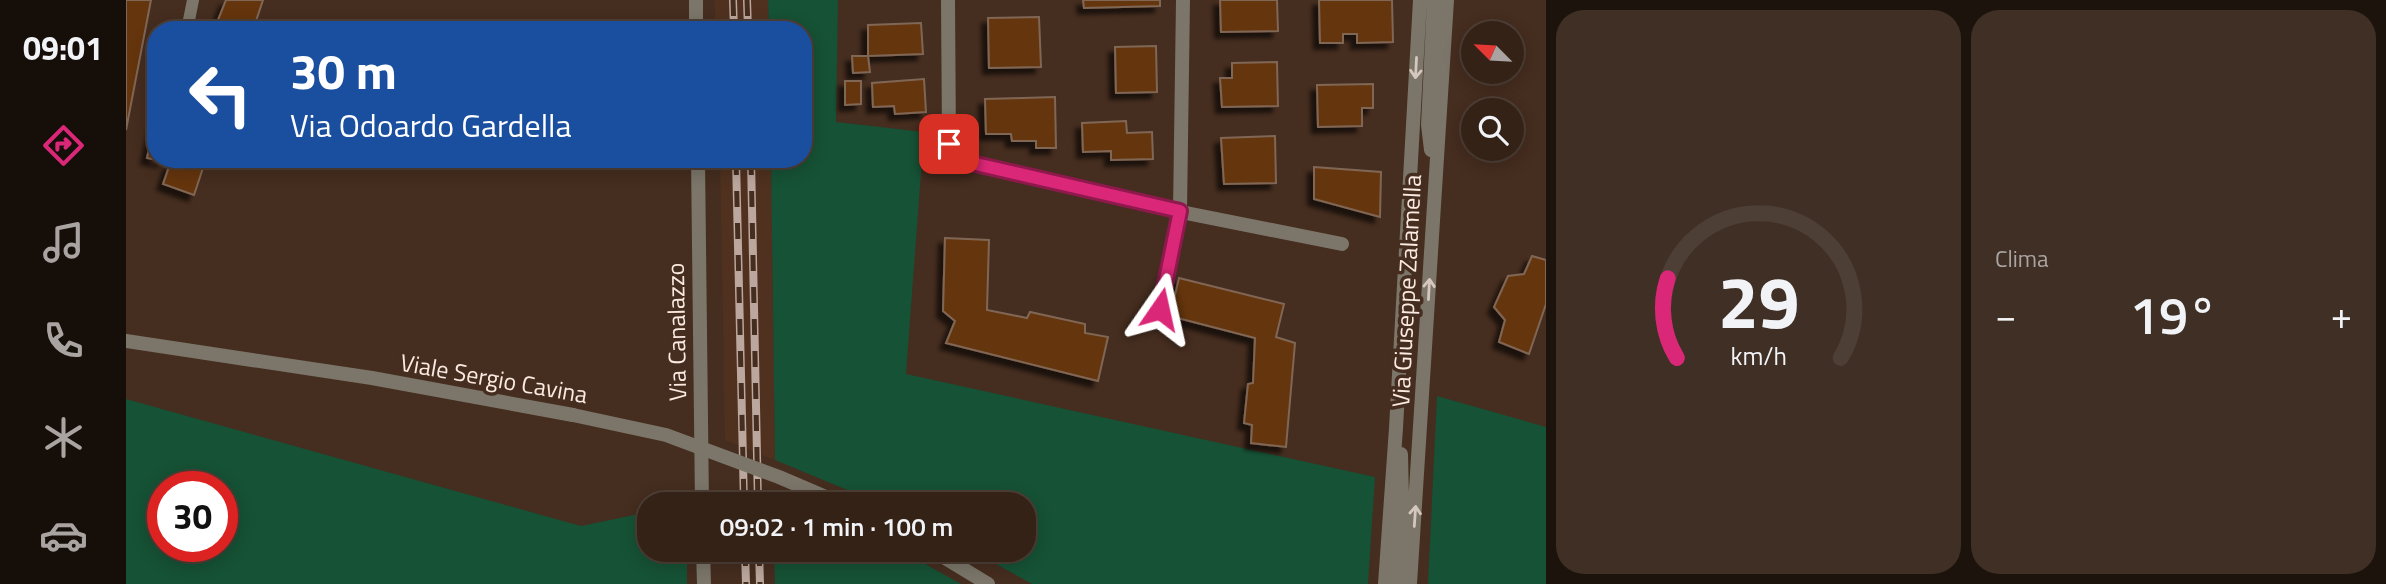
<!DOCTYPE html>
<html lang="it">
<meta charset="utf-8">
<style>
:root{--surface:#342217;--page:#3f2f24;--text:#f1f3f6;--muted:#a9a4a1;--line:#4e3f36;--accent:#db2777}
body{margin:0;font-family:"Titillium Web",sans-serif;background:var(--page);color:var(--text);height:100vh;display:flex;flex-direction:column;font-size:26px;white-space:nowrap}
*{box-sizing:border-box;margin:0}
p{font-size:23px;color:var(--muted)}
.icon{flex:none;width:38px;height:38px;fill:none;stroke:currentColor;stroke-width:2;stroke-linecap:round;stroke-linejoin:round}
.map{position:relative;flex:1;overflow:hidden}
.sheet{display:flex;flex-direction:column;gap:10px;padding:10px;background:#1d130d;width:840px}
.sheet>*{flex:none}
.hud{position:absolute;left:21px;top:21px;width:665px;height:147px;border-radius:28px;box-shadow:0 4px 18px #0003,0 0 0 2px var(--line);background:#1a4fa0;color:#fff;overflow:hidden}
.needle{width:46px;rotate:294deg}
.controls{position:absolute;left:1335px;top:21px;display:grid;gap:14px}
.controls a{display:grid;place-items:center;width:63px;height:63px;border-radius:50%;background:var(--surface);box-shadow:0 4px 18px #0003,0 0 0 2px var(--line);font-size:35px}
.speed{position:absolute;left:21px;top:471px;display:flex;gap:14px;font-size:35px;font-weight:700;text-align:center}
.speed>*{display:grid;place-content:center;width:91px;height:91px;border-radius:50%;background:var(--surface);box-shadow:0 4px 18px #0003,0 0 0 2px var(--line);line-height:1}
.speed .limit{border:10px solid #d22;background:#fff;color:#111}
.pin{position:absolute;display:grid;place-items:center;width:60px;height:60px;color:#fff;margin:-30px;border-radius:14px;box-shadow:0 4px 10px #0006}
.me{position:absolute;width:77px;margin:-38px;rotate:11deg;stroke-linejoin:round;filter:drop-shadow(0 0 5px #0008)}
.turn{display:flex;align-items:center;gap:24px;height:147px;padding:0 28px;font-size:32px}
.turn .icon{width:91px;height:91px;stroke-width:2.5}
.turn b{display:block;font-size:49px;line-height:60px}
.big{font-size:52px;font-weight:600;line-height:1.1}
.sheet .tile{flex:1;display:flex;flex-direction:column;justify-content:center;gap:10px;min-width:0;padding:0 24px;border-radius:28px;background:var(--page)}
.sheet .dial{align-items:center;gap:0}
.dial svg{height:182px;overflow:visible;fill:none;stroke:var(--line);stroke-width:7;stroke-linecap:round;text-anchor:middle}
.dial text{fill:var(--text);stroke:none}
.heat{display:flex;justify-content:space-between;align-items:center;font-size:38px;direction:ltr}
.sheet .tiles{flex:1;display:grid;gap:10px;grid-template-columns:repeat(2,1fr)}
.trip{position:absolute;left:511px;top:492px;width:399px;height:70px;border-radius:28px;background:var(--surface);box-shadow:0 4px 18px #0003,0 0 0 2px var(--line);font-weight:600;line-height:70px;text-align:center}
main{display:flex;flex:1;min-height:0}
.dock{display:flex;flex-direction:column;width:126px;justify-content:space-around;align-items:center;background:#150e09;color:var(--muted)}
.dock .icon{width:49px;height:49px}
.dock .active{color:var(--accent)}
.dock b{font-size:32px;color:var(--text)}
.map>svg:first-child{display:block}
.built{fill:#50311f}
.green{fill:#165235;fill-rule:evenodd}
.building{fill:#65360e;stroke:#806654;stroke-width:2;filter:url(#shadow)}
.lines{fill:none;stroke-linecap:round;stroke-linejoin:round}
.service{stroke:#7b7669;stroke-width:12}
.minor{stroke:#7b7669;stroke-width:14}
.tertiary{stroke:#7b7669;stroke-width:14}
.rail-casing{stroke:#bba79d;stroke-width:8}
.rail{stroke:#452d1f;stroke-width:5;stroke-dasharray:16;stroke-linecap:butt}
.tertiary-bridge{stroke:#7b7669;stroke-width:14}
.oneway{stroke:#d5c7bd}
.route-casing{stroke:#8e194d;stroke-width:18}
.route{stroke:#db2777;stroke-width:12}
.labels{text-anchor:middle;dominant-baseline:central;stroke-width:7;stroke-linejoin:round;paint-order:stroke}
.street-label{font-size:24px;fill:#fbeae1;stroke:#452d1f}
</style>
<main>
<nav class="dock">
<b>09:01</b>
<svg class="icon active" aria-label="directions" viewBox="0 0 24 24"><path d="M12 3l9 9-9 9-9-9zM9 14v-3h6M13 9l2 2-2 2"/></svg>
<svg class="icon" aria-label="music" viewBox="0 0 24 24"><path d="M9 18V5l10-2v13"/><circle cx="6" cy="18" r="3"/><circle cx="16" cy="16" r="3"/></svg>
<svg class="icon" aria-label="phone" viewBox="0 0 24 24"><path d="M5 4h4l2 5-3 2q2 4 5 5l2-3 5 2v4C11 20 4 13 5 4z"/></svg>
<svg class="icon" aria-label="climate" viewBox="0 0 24 24"><path d="M12 3v18M4 7l16 10M4 17L20 7"/></svg>
<svg class="icon" aria-label="car" viewBox="0 0 24 24"><path d="M5 17H2v-5l4-1 3-4h7l3 4 3 1v5h-3M9 17h6M6 11h13"/><circle cx="7" cy="17" r="2"/><circle cx="17" cy="17" r="2"/></svg>
</nav>
<div class="map">
<svg width="1420" height="584" viewBox="0 0 1420 584">
<defs>
<filter id="shadow"><feDropShadow dx="-6" dy="6" stdDeviation="2" flood-color="#0009"/></filter>
</defs>
<rect width="100%" height="100%" fill="#452d1f"/>
<!-- built -->
<path class="built" d="M588,0H642L643,30H590Z
M594,159H645L649,460L599,440Z"/>
<!-- green -->
<path class="green" d="M642,0H712L710,122L798,132L780,374L1249,477L1242,584H906L845,550H898V504H755L649,460L645,159H677V30H643Z
M1311,396L1420,427V584H1302Z
M0,399L455,526L523,512V550H552L561,563V584H0ZM37,486H96V546H37Z
M648,550H774L835,584H649Z"/>
<!-- building -->
<path class="building" d="M0,0H25L0,130Z
M100,0H137L127,30H88Z
M957,0H1034V6L958,8Z
M1094,0H1151L1152,31L1095,32Z
M1193,0H1266L1267,42L1231,43V34H1217V43H1194Z
M913,17L915,67L863,68L862,18Z
M795,23L797,54L742,56V25Z
M1030,46L1031,92L990,93L989,47Z
M726,56H742L744,72L727,73Z
M1151,62L1152,106L1096,107L1094,78H1106V63Z
M798,79L800,112L769,114L768,106L747,107L746,83Z
M719,81H735V104L719,105Z
M1247,84V108H1236V126L1192,127L1191,85Z
M929,97L930,148H910V141H886L885,134H860L859,99Z
M29,121L30,159H37V161L21,158Z
M1000,121L1001,133L1026,132L1027,159L985,160V151L957,152L956,123Z
M1149,136L1150,183L1098,184L1095,138Z
M50,159L77,168L68,195L37,184L44,164L48,166Z
M64,159H81L77,168L63,164Z
M1188,167L1255,172L1254,217L1188,199Z
M819,238L863,240L861,310L901,318L904,312L959,324V333L982,337L972,381L820,343L829,321L817,311Z
M1406,256L1420,260V304L1403,354L1373,342L1379,320L1368,307L1382,276L1398,274Z
M1053,278L1158,304L1150,337L1169,343L1160,447L1125,443L1126,425L1118,423L1122,384L1127,383L1129,338L1044,316Z"/>
<g class="lines">
<!-- service -->
<path class="service" d="M61,30L67,0"/>
<!-- minor -->
<path class="minor" d="M570,0V30
M822,0L823,143L828,152L841,161L1030,207L1216,244
M572,159L576,504
M1034,309L1054,211L1057,0
M577,550L578,584"/>
<!-- tertiary -->
<path class="tertiary" d="M1305,150L1302,125L1308,0
M0,341L246,378L447,415
M806,550L862,584
M1259,584L1270,428L1294,0
M1271,584L1276,498L1275,454
M1284,584L1321,0"/>
<defs>
<path id="rail" d="M607,0L608,30
M621,0L622,30
M610,159L618,504
M625,159L632,504
M619,550L620,584
M633,550L634,584"/>
</defs>
<!-- rail casing -->
<use href="#rail" class="rail-casing"/>
<!-- rail -->
<use href="#rail" class="rail"/>
<!-- tertiary-bridge -->
<path class="tertiary-bridge" d="M447,415L540,435L653,477L716,504"/>
</g>
<!-- one-way arrows -->
<defs><path id="oneway-shaft" d="M-6 0H5M1.5-3L5.5 0L1.5 3" fill="none" stroke-width="1.6" stroke-linecap="round" stroke-linejoin="round" transform="scale(1.75)"/></defs>
<g class="oneway">
<use href="#oneway-shaft" transform="translate(1290 68) rotate(93)"/>
<use href="#oneway-shaft" transform="translate(1303 289) rotate(-87)"/>
<use href="#oneway-shaft" transform="translate(1289 516) rotate(-86)"/>
</g>
<g class="lines">
<defs>
<path id="route" d="M823,144L828,152L841,162L1054,211L1034,309"/>
</defs>
<!-- route casing -->
<use href="#route" class="route-casing"/>
<!-- route -->
<use href="#route" class="route"/>
</g>
<g class="labels">
<!-- street labels -->
<g class="street-label">
<text transform="translate(1280 291) rotate(-87)">Via Giuseppe Zalamella</text>
<text transform="translate(550 332) rotate(-91)">Via Canalazzo</text>
<text transform="translate(368 378) rotate(10)">Viale Sergio Cavina</text>
</g>
</g>
</svg>
<div class="controls">
<a><svg class="needle" viewBox="-14 -14 28 28"><path d="M0-13l5 13h-10z" fill="#e53935"/><path d="M0 13l5-13h-10z" fill="#a9a4a1"/></svg></a>
<a><svg class="icon" aria-label="search" viewBox="0 0 24 24"><circle cx="10" cy="10" r="6"/><path d="M15 15l6 6"/></svg></a>
</div>
<div class="speed"><div class="limit">30</div></div>
<div class="pin" style="left:823px;top:144px;background:#d93025"><svg class="icon" aria-label="arrive" viewBox="0 0 24 24"><path d="M6 21V4h12l-3 4 3 4H6"/></svg></div>
<svg class="me" style="left:1034px;top:309px" viewBox="-20 -20 40 40"><path d="M0-17L14 15 0 8-14 15z" fill="#db2777" stroke="#fff" stroke-width="4"/></svg>
<div class="trip">09:02 · 1 min · 100 m</div>
<div class="hud">
<div class="turn"><svg class="icon" aria-label="left" viewBox="0 0 24 24"><path d="M17 20v-9H6M10 6l-5 5 5 5"/></svg><div><b>30 m</b>Via Odoardo Gardella</div></div>
</div>
</div>
<section class="sheet">
<div class="tiles">
<div class="tile dial"><svg viewBox="0 0 100 80">
<path d="M14 69A42 42 0 1 1 86 69"/>
<path d="M14 69A42 42 0 0 1 10 34" stroke="#db2777"/>
<text x="50" y="56" font-size="32" font-weight="700">29</text>
<text x="50" y="72" font-size="11">km/h</text>
</svg></div>
<div class="tile"><p>Clima</p>
<div class="heat"><a>−</a><b class="big">19°</b><a>+</a></div>
</div>
</div>
</section>
</main>
